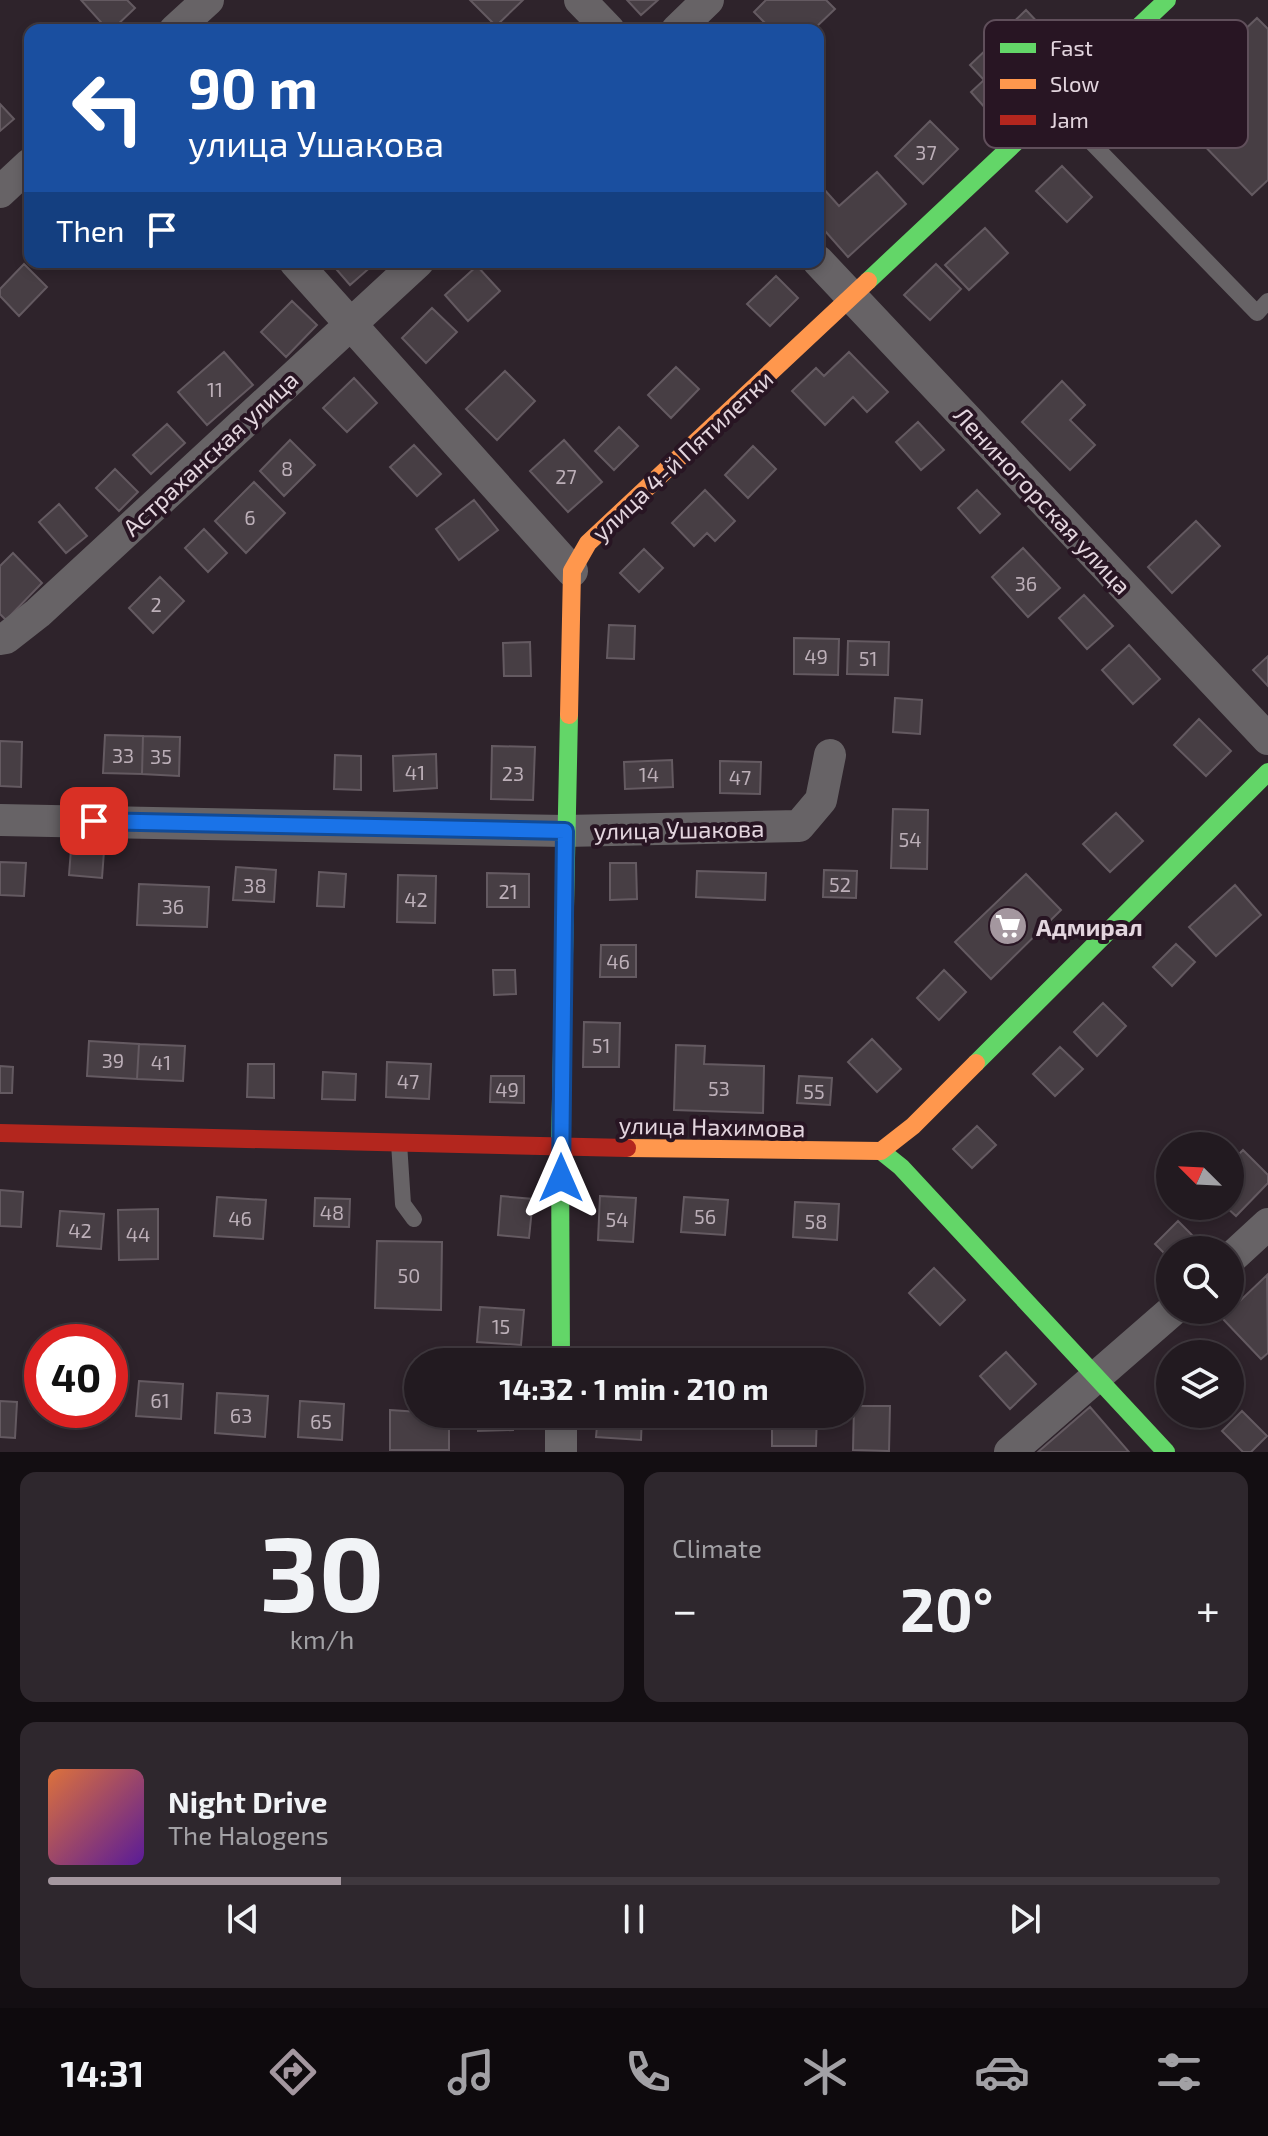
<!DOCTYPE html>
<meta charset="utf-8">
<style>
:root{--surface:#221a20;--page:#2e272d;--text:#f1f3f6;--muted:#a2a1a5;--line:#3f383e;--accent:#a4979f}
body{margin:0;font-family:"Exo 2",sans-serif;background:var(--page);color:var(--text);height:100vh;display:flex;flex-direction:column;font-size:30px;white-space:nowrap}
*{box-sizing:border-box;margin:0}
p{font-size:26px;color:var(--muted)}
.icon{flex:none;width:44px;height:44px;fill:none;stroke:currentColor;stroke-width:2;stroke-linecap:round;stroke-linejoin:round}
.map{position:relative;height:1452px;overflow:hidden}
.panel{display:flex;flex-direction:column;gap:20px;padding:20px;background:#130e12;flex:1}
.panel>*{flex:none}
.banner{position:absolute;left:24px;top:24px;width:800px;height:244px;border-radius:16px;box-shadow:0 4px 12px #0003,0 0 0 2px var(--line);background:#1a4fa0;color:#fff;overflow:hidden}
.needle{width:52px;rotate:294deg}
.buttons{position:absolute;left:1156px;top:1132px;display:grid;gap:16px}
.buttons a{display:grid;place-items:center;width:88px;height:88px;border-radius:50%;background:var(--surface);box-shadow:0 4px 12px #0003,0 0 0 2px var(--line);font-size:40px}
.speed{position:absolute;left:24px;top:1324px;display:flex;gap:16px;font-size:40px;font-weight:700;text-align:center}
.speed>*{display:grid;place-content:center;width:104px;height:104px;border-radius:50%;background:var(--surface);box-shadow:0 4px 12px #0003,0 0 0 2px var(--line);line-height:1}
.speed .limit{border:12px solid #d22;background:#fff;color:#111}
.pin{position:absolute;display:grid;place-items:center;width:68px;height:68px;color:#fff;margin:-34px;border-radius:16px;box-shadow:0 4px 12px #0006}
.me{position:absolute;width:88px;margin:-44px;rotate:0deg;stroke-linejoin:round;filter:drop-shadow(0 0 6px #0008)}
.turn{display:flex;align-items:center;gap:28px;height:168px;padding:0 32px;font-size:36px}
.turn .icon{width:104px;height:104px;stroke-width:2.5}
.turn b{display:block;font-size:56px;line-height:68px}
.then{display:flex;align-items:center;height:76px;padding:0 32px;background:#0003;gap:16px;font-size:30px}
.big{font-size:60px;font-weight:700;line-height:1.1}
.panel .card{flex:1;display:flex;flex-direction:column;justify-content:center;gap:12px;min-width:0;padding:0 28px;border-radius:16px;background:var(--page)}
.panel .dial{align-items:center;gap:0}
.dial b{font-size:104px;line-height:1}
.song{display:flex;align-items:center;gap:24px}
.cover{width:96px;height:96px;border-radius:12px;background:linear-gradient(135deg,hsl(20 70% 55%),hsl(270 70% 35%))}
.played{height:8px;border-radius:4px;background:linear-gradient(90deg,var(--accent) 25%,var(--line) 25%)}
.keys{display:flex;justify-content:space-around;direction:ltr}
.heat{display:flex;justify-content:space-between;align-items:center;font-size:44px;direction:ltr}
.panel .tiles{flex:1;display:grid;gap:20px;grid-template-columns:1fr 1fr}
.card:last-child{grid-column:span 2}
.trip{position:absolute;left:404px;top:1348px;width:460px;height:80px;border-radius:40px;background:var(--surface);box-shadow:0 4px 12px #0003,0 0 0 2px var(--line);font-weight:700;line-height:80px;text-align:center}
.tabs{display:flex;height:128px;justify-content:space-around;align-items:center;background:#0e0a0d;color:var(--muted)}
.tabs .icon{width:56px;height:56px}
.tabs .current{color:var(--accent)}
.tabs b{font-size:36px;color:var(--text)}
.map>svg:first-child{display:block}
.building{fill:#473e44;stroke:#645a61;stroke-width:2}
.lines{fill:none;stroke-linecap:round;stroke-linejoin:round}
.lane{stroke:#676366;stroke-width:16}
.street{stroke:#676366;stroke-width:32}
.fast{stroke:#63d668;stroke-width:18}
.slow{stroke:#ff974d;stroke-width:18}
.jam{stroke:#b3261e;stroke-width:18}
.route-casing{stroke:#114b97;stroke-width:20}
.route{stroke:#1a73e8;stroke-width:14}
.labels{text-anchor:middle;dominant-baseline:central;stroke-width:8;stroke-linejoin:round;paint-order:stroke}
.number-label{font-size:20px;fill:#bcafb8}
.street-label{font-size:24px;fill:#e3d5de;stroke:#281523}
.poi-label{font-size:24px;font-weight:bold;fill:#e3d5de;stroke:#281523;text-anchor:start}
.key{fill:#281523;stroke:#604f5b;stroke-width:2}
.key-label{font-size:22px;fill:#e3d5de}
</style>
<div class="map">
<svg width="1268" height="1452" viewBox="0 0 1268 1452">
<rect width="100%" height="100%" fill="#2e232b"/>
<!-- building -->
<path class="building" d="M81,0H127L135,8L112,30H108Z
M470,0H523L496,26Z
M627,0H658L641,15Z
M766,0H826L835,9L813,30H772L754,12Z
M1026,10L1059,45L1031,71L998,37Z
M1257,18L1268,29V180L1252,195L1165,105Z
M990,46L1021,79L987,110L971,92L984,80L970,65Z
M0,104L14,119L0,131Z
M930,121L958,149L923,184L895,156Z
M1062,166L1092,197L1067,222L1036,191Z
M877,172L906,204L848,257L818,223V193L823,188L839,206Z
M985,228L1008,253L969,290L945,265Z
M330,262H372L374,264L350,285Z
M24,264L47,287L19,316L0,296V289Z
M936,264L961,289L930,320L904,295Z
M477,266L500,291L468,321L445,295Z
M776,276L798,298L770,326L747,304Z
M292,301L317,325L286,357L261,332Z
M432,308L457,332L426,363L402,338Z
M224,352L253,385L207,425L178,392Z
M849,352L888,392L867,412L853,397L825,425L792,391L816,368L824,376Z
M676,367L699,389L671,418L648,395Z
M505,371L535,401L497,440L466,409Z
M354,378L377,403L347,432L323,408Z
M1062,381L1085,405L1070,420L1095,445L1070,470L1022,422Z
M918,422L944,450L921,470L896,442Z
M167,424L185,443L151,474L133,455Z
M619,427L638,446L614,470L595,451Z
M290,440L315,465L284,496L260,471Z
M564,440L602,482L568,512L530,471Z
M414,445L441,474L417,496L390,467Z
M753,446L776,469L748,498L725,475Z
M115,469L138,492L119,511L96,488Z
M254,482L285,513L246,553L215,521Z
M705,490L735,521L715,541L707,533L694,546L672,523Z
M977,490L1000,514L980,533L958,508Z
M474,500L498,530L459,560L436,529Z
M59,504L87,536L66,553L39,522Z
M1196,521L1220,546L1172,593L1148,567Z
M204,529L227,553L208,572L185,548Z
M1023,548L1060,588L1028,617L992,577Z
M644,549L663,568L639,592L620,573Z
M13,553L42,583L6,620L0,614V566Z
M160,577L184,601L153,633L129,608Z
M1084,595L1113,626L1087,649L1059,618Z
M609,625L635,626L634,659L607,658Z
M794,638L839,639L838,675L794,674Z
M848,641L889,642L888,675L847,674Z
M530,642L531,676H504L503,643Z
M1129,645L1160,679L1133,704L1102,670Z
M1268,656V686L1253,670Z
M895,698L922,700L920,734L893,732Z
M1199,719L1231,751L1206,776L1174,745Z
M105,735L143,736L142,774L103,773Z
M143,736L180,737L179,776L142,774Z
M0,741L22,742L21,787L0,786Z
M492,746L535,747L533,800L491,799Z
M436,754L437,788L394,791L393,756Z
M335,755L361,756V790L334,789Z
M672,760L673,787L625,789L624,762Z
M720,761L761,762L760,794L720,793Z
M893,809L928,810L927,869L891,868Z
M1116,813L1143,841L1110,872L1083,844Z
M71,849L104,851L102,878L69,875Z
M0,862L26,863L24,896L0,895Z
M610,863H636L637,899L610,900Z
M236,867L276,870L274,902L233,900Z
M824,870L857,871L856,898L823,897Z
M697,871L766,873L765,900L696,897Z
M319,872L346,874L344,907L317,906Z
M487,873L529,874V907H487Z
M1026,874L1061,910L991,979L955,942Z
M398,875L436,876L435,923L397,922Z
M139,884L209,887L207,927L137,925Z
M1235,885L1261,915L1216,956L1189,927Z
M1176,944L1195,962L1172,986L1153,967Z
M601,945H636V977H600Z
M493,970H515L516,994L494,995Z
M944,970L966,992L939,1020L917,998Z
M1103,1003L1126,1026L1097,1056L1074,1032Z
M584,1022L620,1023L619,1067H583Z
M872,1039L901,1069L877,1092L848,1062Z
M89,1041L139,1044L137,1079L87,1076Z
M139,1044L185,1046L183,1081L137,1079Z
M676,1045L705,1046L704,1064L764,1066L763,1113L674,1110Z
M1060,1047L1083,1069L1055,1096L1033,1074Z
M387,1062L431,1064L429,1099L386,1097Z
M248,1064H274V1098L247,1097Z
M0,1066L13,1067L12,1093H0Z
M323,1072L356,1074L355,1100L322,1099Z
M491,1076H524V1103L490,1102Z
M799,1076L832,1078L830,1105L797,1103Z
M977,1126L996,1145L972,1168L953,1149Z
M1243,1150L1268,1175V1183L1236,1216L1225,1206H1230V1163Z
M0,1190L23,1192L21,1227L0,1226Z
M501,1196L533,1199L529,1238L498,1235Z
M600,1196L636,1198L633,1242L598,1240Z
M217,1197L266,1200L263,1239L214,1236Z
M684,1197L728,1200L725,1235L681,1232Z
M315,1198L350,1199L349,1227L314,1226Z
M795,1202L839,1204L837,1240L793,1237Z
M158,1209V1259L119,1260L118,1210Z
M60,1211L104,1214L101,1249L57,1246Z
M1178,1221L1197,1240L1187,1250H1170V1259L1155,1244Z
M377,1241L442,1242L441,1310L375,1308Z
M934,1268L965,1300L940,1325L909,1293Z
M1267,1275L1268,1353L1261,1359L1222,1318Z
M480,1307L524,1310L521,1345L477,1342Z
M1006,1352L1036,1384L1010,1409L980,1376Z
M139,1381L183,1384L181,1419L136,1416Z
M217,1393L268,1396L265,1437L215,1433Z
M0,1401L17,1402L15,1438L0,1437Z
M300,1401L344,1404L342,1440L298,1437Z
M854,1406H890L889,1451L853,1450Z
M1090,1407L1129,1452H1038Z
M53,1410H92V1414Z
M390,1410L449,1414V1450H390Z
M1242,1411L1267,1436L1251,1452H1243L1222,1431Z
M478,1414H513V1430L478,1431Z
M598,1414H642L641,1440L596,1437Z
M772,1414H817L816,1446H772Z"/>
<g class="lines">
<!-- lane -->
<path class="lane" d="M1055,105L1257,313L1268,301
M399,1143L403,1204L414,1219"/>
<!-- street -->
<path class="street" d="M580,0L609,30
M175,30L208,0
M677,30L708,0
M0,192L30,164
M818,261L1268,739
M295,262L572,571
M0,639L6,638L38,613L418,262
M0,820L565,831L799,826L821,800L830,755
M1230,1259L1268,1224
M561,1414V1452
M1010,1452L1173,1310"/>
<!-- fast -->
<path class="fast" d="M868,281L1167,0
M976,1063L1268,772
M881,1151L901,1167L1166,1452
M561,1362L560,1147L569,715"/>
<!-- slow -->
<path class="slow" d="M569,715L572,571L588,543L868,281
M627,1148L881,1151L913,1126L976,1063"/>
<!-- jam -->
<path class="jam" d="M0,1133L627,1148"/>
</g>
<g class="lines">
<defs>
<path id="route" d="M94,821L565,831L561,1178"/>
</defs>
<!-- route casing -->
<use href="#route" class="route-casing"/>
<!-- route -->
<use href="#route" class="route"/>
</g>
<!-- icons -->
<defs>
<symbol id="supermarket-disc" viewBox="-11 -11 22 22"><circle r="9.5" fill="#a4979f" stroke="#281523"/><path d="M-6-5.5h2.5l.6 2H6L4.5 2H-2.5L-4.4-4H-6ZM-1.5 3.2a1.3 1.3 0 1 0 .1 0ZM3 3.2a1.3 1.3 0 1 0 .1 0Z" fill="#fff"/></symbol>
</defs>
<g fill-rule="evenodd">
<use href="#supermarket-disc" x="986" y="904" width="44" height="44"/>
</g>
<g class="labels">
<!-- number labels -->
<g class="number-label">
<text x="926" y="152">37</text>
<text x="215" y="389">11</text>
<text x="287" y="468">8</text>
<text x="566" y="476">27</text>
<text x="250" y="517">6</text>
<text x="1026" y="583">36</text>
<text x="156" y="604">2</text>
<text x="816" y="656">49</text>
<text x="868" y="658">51</text>
<text x="123" y="755">33</text>
<text x="161" y="756">35</text>
<text x="415" y="772">41</text>
<text x="513" y="773">23</text>
<text x="649" y="774">14</text>
<text x="740" y="777">47</text>
<text x="910" y="839">54</text>
<text x="840" y="884">52</text>
<text x="255" y="885">38</text>
<text x="508" y="891">21</text>
<text x="416" y="899">42</text>
<text x="173" y="906">36</text>
<text x="618" y="961">46</text>
<text x="601" y="1045">51</text>
<text x="113" y="1060">39</text>
<text x="161" y="1062">41</text>
<text x="408" y="1081">47</text>
<text x="719" y="1088">53</text>
<text x="507" y="1089">49</text>
<text x="814" y="1091">55</text>
<text x="332" y="1212">48</text>
<text x="705" y="1216">56</text>
<text x="240" y="1218">46</text>
<text x="617" y="1219">54</text>
<text x="816" y="1221">58</text>
<text x="80" y="1230">42</text>
<text x="138" y="1234">44</text>
<text x="409" y="1275">50</text>
<text x="501" y="1326">15</text>
<text x="160" y="1400">61</text>
<text x="241" y="1415">63</text>
<text x="321" y="1421">65</text>
</g>
<!-- street labels -->
<g class="street-label">
<text transform="translate(210 453) rotate(-43)">Астраханская улица</text>
<text transform="translate(682 455) rotate(-43)">улица 4-й Пятилетки</text>
<text transform="translate(1043 500) rotate(47)">Лениногорская улица</text>
<text transform="translate(679 829) rotate(-1)">улица Ушакова</text>
<text transform="translate(712 1126) rotate(1)">улица Нахимова</text>
</g>
<!-- poi labels -->
<g class="poi-label">
<text x="1036" y="926">Адмирал</text>
</g>
</g>
<!-- legend -->
<rect x="984" y="20" width="264" height="128" rx="12" class="key"/>
<rect x="1000" y="43" width="36" height="10" fill="#63d668"/>
<rect x="1000" y="79" width="36" height="10" fill="#ff974d"/>
<rect x="1000" y="115" width="36" height="10" fill="#b3261e"/>
<g class="key-label">
<text x="1050" y="56">Fast</text>
<text x="1050" y="92">Slow</text>
<text x="1050" y="128">Jam</text>
</g>
</svg>
<div class="buttons">
<a><svg class="needle" viewBox="-14 -14 28 28"><path d="M0-13l5 13h-10z" fill="#e53935"/><path d="M0 13l5-13h-10z" fill="#a2a1a5"/></svg></a>
<a><svg class="icon" aria-label="search" viewBox="0 0 24 24"><circle cx="10" cy="10" r="6"/><path d="M15 15l6 6"/></svg></a>
<a><svg class="icon" aria-label="layers" viewBox="0 0 24 24"><path d="M12 4l9 5-9 5-9-5zM3 14l9 5 9-5"/></svg></a>
</div>
<div class="speed"><div class="limit">40</div></div>
<div class="pin" style="left:94px;top:821px;background:#d93025"><svg class="icon" aria-label="arrive" viewBox="0 0 24 24"><path d="M6 21V4h12l-3 4 3 4H6"/></svg></div>
<svg class="me" style="left:561px;top:1178px" viewBox="-20 -20 40 40"><path d="M0-17L14 15 0 8-14 15z" fill="#1a73e8" stroke="#fff" stroke-width="4"/></svg>
<div class="trip">14:32 · 1 min · 210 m</div>
<div class="banner">
<div class="turn"><svg class="icon" aria-label="left" viewBox="0 0 24 24"><path d="M17 20v-9H6M10 6l-5 5 5 5"/></svg><div><b>90 m</b>улица Ушакова</div></div>
<div class="then">Then<svg class="icon" aria-label="arrive" viewBox="0 0 24 24"><path d="M6 21V4h12l-3 4 3 4H6"/></svg></div>
</div>
</div>
<section class="panel">
<div class="tiles">
<div class="card dial"><b>30</b><p>km/h</p></div>
<div class="card"><p>Climate</p>
<div class="heat"><a>−</a><b class="big">20°</b><a>+</a></div>
</div>
<div class="card">
<div class="song"><i class="cover"></i><div><b>Night Drive</b><p>The Halogens</p></div></div>
<div class="played"></div>
<div class="keys"><svg class="icon" aria-label="previous" viewBox="0 0 24 24"><path d="M18 5L8 12l10 7zM5 5v14"/></svg><svg class="icon" aria-label="pause" viewBox="0 0 24 24"><path d="M8 5v14M16 5v14"/></svg><svg class="icon" aria-label="next" viewBox="0 0 24 24"><path d="M6 5l10 7-10 7zM19 5v14"/></svg></div>
</div>
</div>
</section>
<nav class="tabs">
<b>14:31</b>
<svg class="icon current" aria-label="directions" viewBox="0 0 24 24"><path d="M12 3l9 9-9 9-9-9zM9 14v-3h6M13 9l2 2-2 2"/></svg>
<svg class="icon" aria-label="music" viewBox="0 0 24 24"><path d="M9 18V5l10-2v13"/><circle cx="6" cy="18" r="3"/><circle cx="16" cy="16" r="3"/></svg>
<svg class="icon" aria-label="phone" viewBox="0 0 24 24"><path d="M5 4h4l2 5-3 2q2 4 5 5l2-3 5 2v4C11 20 4 13 5 4z"/></svg>
<svg class="icon" aria-label="climate" viewBox="0 0 24 24"><path d="M12 3v18M4 7l16 10M4 17L20 7"/></svg>
<svg class="icon" aria-label="car" viewBox="0 0 24 24"><path d="M5 17H2v-5l4-1 3-4h7l3 4 3 1v5h-3M9 17h6M6 11h13"/><circle cx="7" cy="17" r="2"/><circle cx="17" cy="17" r="2"/></svg>
<svg class="icon" aria-label="filters" viewBox="0 0 24 24"><path d="M4 7h16M4 17h16"/><circle cx="9" cy="7" r="2"/><circle cx="15" cy="17" r="2"/></svg>
</nav>
